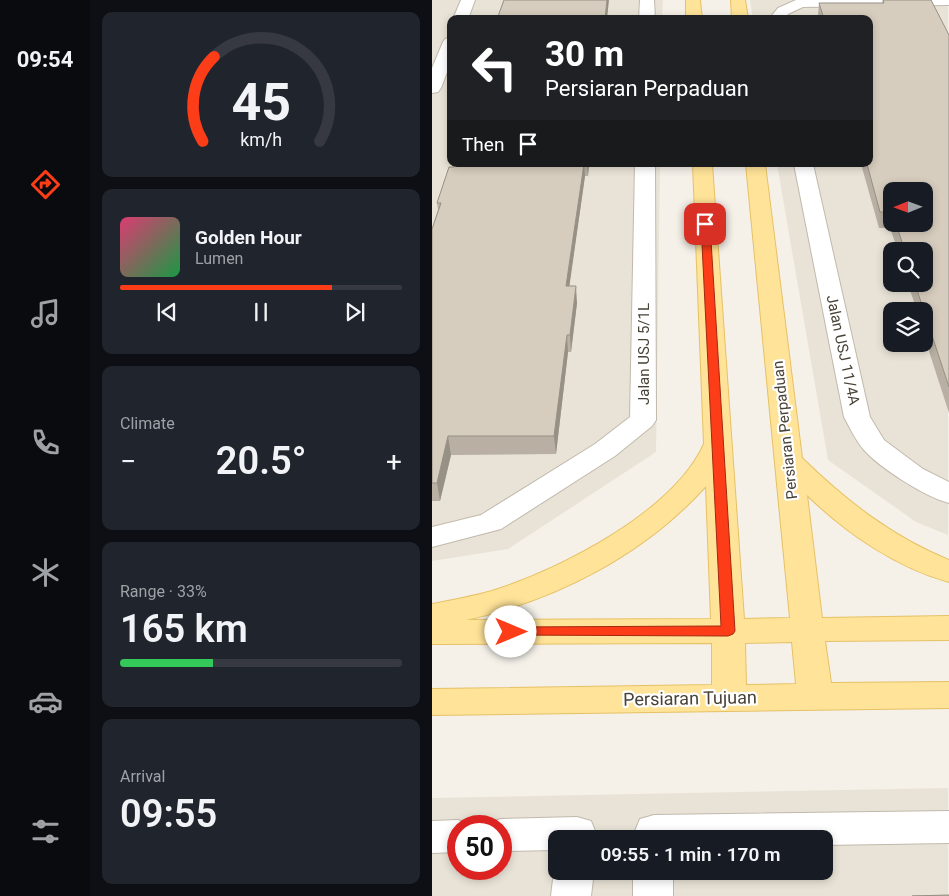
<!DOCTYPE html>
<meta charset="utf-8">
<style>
:root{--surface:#171b24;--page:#20242c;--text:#f1f3f6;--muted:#9ea1a6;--line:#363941;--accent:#fd3d18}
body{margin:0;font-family:Roboto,sans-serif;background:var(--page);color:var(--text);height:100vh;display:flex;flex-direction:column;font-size:19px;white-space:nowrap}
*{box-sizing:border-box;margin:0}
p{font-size:16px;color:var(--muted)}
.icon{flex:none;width:28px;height:28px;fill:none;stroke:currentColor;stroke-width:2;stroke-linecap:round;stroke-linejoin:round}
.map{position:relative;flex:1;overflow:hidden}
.drawer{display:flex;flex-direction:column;gap:12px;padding:12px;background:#0d0f14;width:342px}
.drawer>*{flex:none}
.top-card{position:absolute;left:15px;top:15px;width:426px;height:152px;border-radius:10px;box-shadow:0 2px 8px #0003;background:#202124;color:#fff;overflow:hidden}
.needle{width:32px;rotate:269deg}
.fabs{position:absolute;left:451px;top:182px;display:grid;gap:10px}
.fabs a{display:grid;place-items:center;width:50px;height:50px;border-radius:10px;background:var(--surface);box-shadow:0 2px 8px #0003;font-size:25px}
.speed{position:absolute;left:15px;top:815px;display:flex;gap:10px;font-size:25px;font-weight:700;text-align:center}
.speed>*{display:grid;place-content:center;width:65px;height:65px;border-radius:50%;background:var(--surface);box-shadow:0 2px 8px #0003;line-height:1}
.speed .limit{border:8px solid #d22;background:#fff;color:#111}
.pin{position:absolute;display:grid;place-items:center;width:42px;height:42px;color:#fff;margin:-21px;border-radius:10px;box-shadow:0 2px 8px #0006}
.me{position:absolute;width:55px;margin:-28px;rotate:90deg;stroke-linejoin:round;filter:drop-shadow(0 0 4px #0008)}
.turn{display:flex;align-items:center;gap:18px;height:105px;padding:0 15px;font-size:22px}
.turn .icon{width:65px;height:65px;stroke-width:2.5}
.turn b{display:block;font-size:35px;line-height:42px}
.then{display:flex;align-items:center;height:48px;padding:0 15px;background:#0003;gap:10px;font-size:19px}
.big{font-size:38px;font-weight:600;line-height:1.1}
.drawer .card{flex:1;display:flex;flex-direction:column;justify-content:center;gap:8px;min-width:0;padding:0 18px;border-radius:10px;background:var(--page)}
.drawer .dial{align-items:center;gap:0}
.dial svg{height:130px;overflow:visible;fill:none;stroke:var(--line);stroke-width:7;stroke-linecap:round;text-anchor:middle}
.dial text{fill:var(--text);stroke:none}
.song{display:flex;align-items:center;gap:15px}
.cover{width:60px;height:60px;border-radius:8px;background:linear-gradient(135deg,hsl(340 70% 55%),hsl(140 70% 35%))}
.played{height:5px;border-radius:2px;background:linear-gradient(90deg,var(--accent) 75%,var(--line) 75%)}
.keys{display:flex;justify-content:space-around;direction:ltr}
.heat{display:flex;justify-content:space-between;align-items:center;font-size:28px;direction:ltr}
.charge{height:8px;border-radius:4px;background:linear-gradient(90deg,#34c759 33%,var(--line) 0)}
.trip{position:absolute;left:116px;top:830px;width:285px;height:50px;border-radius:10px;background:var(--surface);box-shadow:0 2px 8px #0003;font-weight:600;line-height:50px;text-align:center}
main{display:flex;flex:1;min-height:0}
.dock{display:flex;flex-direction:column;width:90px;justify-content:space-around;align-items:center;background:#090b0e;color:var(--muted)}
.dock .icon{width:35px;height:35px}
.dock .on{color:var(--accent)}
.dock b{font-size:22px;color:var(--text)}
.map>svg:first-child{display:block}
.residential{fill:#e9e3d7;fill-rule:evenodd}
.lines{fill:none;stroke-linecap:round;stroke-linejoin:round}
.minor-casing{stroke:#c1b9ab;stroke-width:2}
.major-casing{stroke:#e6c166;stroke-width:2}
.minor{fill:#fff;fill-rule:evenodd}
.major{fill:#ffe398;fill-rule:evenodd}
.wall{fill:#b9b0a3;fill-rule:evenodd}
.shaded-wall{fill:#969085}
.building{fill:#d7cdbe;stroke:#969085}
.route{fill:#fd3d18;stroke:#a42810}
.labels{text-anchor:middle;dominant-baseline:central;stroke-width:4.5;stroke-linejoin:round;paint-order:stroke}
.street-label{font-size:15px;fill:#494237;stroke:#fff}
.near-street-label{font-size:18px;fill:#494237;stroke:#fff}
</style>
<main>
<nav class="dock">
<b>09:54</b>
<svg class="icon on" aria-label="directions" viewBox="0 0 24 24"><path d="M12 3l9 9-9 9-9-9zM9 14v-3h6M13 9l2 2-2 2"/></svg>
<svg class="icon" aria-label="music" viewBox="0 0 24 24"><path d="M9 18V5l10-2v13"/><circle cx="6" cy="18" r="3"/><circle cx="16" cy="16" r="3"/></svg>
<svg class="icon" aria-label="phone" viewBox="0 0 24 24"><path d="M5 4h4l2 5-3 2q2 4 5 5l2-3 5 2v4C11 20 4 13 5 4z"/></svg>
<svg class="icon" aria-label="climate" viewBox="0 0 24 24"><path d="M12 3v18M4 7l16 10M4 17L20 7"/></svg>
<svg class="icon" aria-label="car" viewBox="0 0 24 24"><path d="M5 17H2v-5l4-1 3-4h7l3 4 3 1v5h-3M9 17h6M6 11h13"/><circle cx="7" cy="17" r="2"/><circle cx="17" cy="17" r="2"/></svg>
<svg class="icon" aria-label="filters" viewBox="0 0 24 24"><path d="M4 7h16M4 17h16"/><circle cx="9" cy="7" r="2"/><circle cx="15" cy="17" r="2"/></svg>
</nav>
<section class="drawer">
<div class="card dial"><svg viewBox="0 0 100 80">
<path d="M14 69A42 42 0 1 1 86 69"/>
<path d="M14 69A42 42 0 0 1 21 17" stroke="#fd3d18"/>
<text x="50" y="56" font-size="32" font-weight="700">45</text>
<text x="50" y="72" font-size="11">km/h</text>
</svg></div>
<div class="card">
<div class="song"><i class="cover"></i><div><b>Golden Hour</b><p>Lumen</p></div></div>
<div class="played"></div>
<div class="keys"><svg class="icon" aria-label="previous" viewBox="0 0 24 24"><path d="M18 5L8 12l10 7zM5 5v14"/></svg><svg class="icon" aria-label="pause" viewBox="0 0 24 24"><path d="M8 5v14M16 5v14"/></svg><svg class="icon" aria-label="next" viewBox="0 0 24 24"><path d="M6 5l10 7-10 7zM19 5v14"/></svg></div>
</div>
<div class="card"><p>Climate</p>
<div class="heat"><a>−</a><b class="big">20.5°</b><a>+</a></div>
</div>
<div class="card"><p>Range · 33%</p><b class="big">165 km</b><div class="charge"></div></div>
<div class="card"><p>Arrival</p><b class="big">09:55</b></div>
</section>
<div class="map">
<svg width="517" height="896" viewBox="0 0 517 896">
<rect width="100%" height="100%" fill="#f5f1e9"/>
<!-- residential -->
<path class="residential" d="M0,0H231L230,19H19V164H228L224,452L76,549L0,561Z
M318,0H516V535L484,522L396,460L345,164H438V19H321ZM460,191H492V224H460ZM460,251H492V284H460ZM460,311H492V344H460Z
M516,788V896H0V798ZM26,826H69V869H26ZM125,839H392V871H125Z"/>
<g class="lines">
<defs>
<path id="minor" d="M29,0H43L36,19H21Z
M208,0H222L223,19H207Z
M364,0H517V5L371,7L356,14L352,19H337L346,8Z
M19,37V62L9,88L6,92L0,93V68L11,42L13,39Z
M203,164H223L224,420L220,426L183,456L69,529L0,547V527L49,515L163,444L198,417Z
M362,164H381L438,417L452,440L491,469L517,482V503C493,497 448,468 432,450C424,441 418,428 412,417Z
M517,811V843L392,845V839H203V831L208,819L222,815Z
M145,817L159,821L164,833V839H125V850L69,851V826H54L55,823L69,819Z
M26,820L41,826H26V852L0,853V821Z
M125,865V871H162L159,896H119L122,871Z
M201,871H241V896H201Z"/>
<path id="major" d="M254,0H268L270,19H254Z
M299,0H313L316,19H300Z
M261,164H280L312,619L358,618L314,164H333L370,458C413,500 460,537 517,560V582C465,568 414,533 375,495L390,618L517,616V640L393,641L399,683L517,682V708L0,715V689L280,685V643L0,644V604C21,600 43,596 63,590C131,568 242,511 272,444ZM274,486L279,619L34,620C124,600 212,555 274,486ZM360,642L364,684L314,685L313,643Z"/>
</defs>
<!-- minor casing -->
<use href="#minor" class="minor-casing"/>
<!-- major casing -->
<use href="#major" class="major-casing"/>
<!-- minor -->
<use href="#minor" class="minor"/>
<!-- major -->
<use href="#major" class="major"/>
</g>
<!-- wall -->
<path class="wall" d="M451,0L517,35V413L492,336V311H485L476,284H492V251H466L458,228H447L429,164H438V19H387L386,15L387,3H450ZM460,191L492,224H460Z
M23,164H157L156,176H153L137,286L145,303L139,352H136L124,454L19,455L8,501H0V229L6,210L5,203Z"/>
<!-- shaded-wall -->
<path class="shaded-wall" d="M175,0H177L175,19H173Z
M152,164L153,176L135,303L134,286Z
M155,164H157L156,176Z
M144,286L145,303L139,352L138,335Z
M135,335L136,352L124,454L122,436Z
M16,436L19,455L8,501L5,483Z"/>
<!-- building -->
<path class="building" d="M72,0H175L173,19H65Z
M451,0H499L517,35V387L483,284H492V251H473L464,224H492V191H460V212H448L435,164H438V19H392L387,3H452Z
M23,164H152L134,286H144L138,335H135L122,436H16L5,483H0V229L9,203H5L17,167H22Z
M517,895V896H480Z"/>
<!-- route -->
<path class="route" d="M273,221L278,224L303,631L301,634L296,636L74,635L72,632L74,628L79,627L289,626L269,224Z"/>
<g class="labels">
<!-- street labels -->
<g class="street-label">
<text transform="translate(411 350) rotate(78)">Jalan USJ 11/4A</text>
<text transform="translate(212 354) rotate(-90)">Jalan USJ 5/1L</text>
<text transform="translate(353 430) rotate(-96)">Persiaran Perpaduan</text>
</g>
<!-- near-street labels -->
<g class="near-street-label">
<text transform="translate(258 698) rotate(-1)">Persiaran Tujuan</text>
</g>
</g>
</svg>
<div class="fabs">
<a><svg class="needle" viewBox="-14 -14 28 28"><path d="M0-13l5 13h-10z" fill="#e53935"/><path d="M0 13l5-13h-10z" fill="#9ea1a6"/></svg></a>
<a><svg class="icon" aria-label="search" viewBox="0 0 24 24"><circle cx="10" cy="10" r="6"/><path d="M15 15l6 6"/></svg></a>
<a><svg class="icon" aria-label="layers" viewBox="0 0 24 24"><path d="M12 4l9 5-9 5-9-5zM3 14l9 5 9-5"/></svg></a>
</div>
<div class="speed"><div class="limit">50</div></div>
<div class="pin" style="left:273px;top:224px;background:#d93025"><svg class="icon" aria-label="arrive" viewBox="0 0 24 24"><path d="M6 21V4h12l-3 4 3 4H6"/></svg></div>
<svg class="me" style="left:79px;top:632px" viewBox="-20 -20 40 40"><circle r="19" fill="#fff"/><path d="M0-13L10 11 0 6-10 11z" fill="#fd3d18"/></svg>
<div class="trip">09:55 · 1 min · 170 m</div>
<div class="top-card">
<div class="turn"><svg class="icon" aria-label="left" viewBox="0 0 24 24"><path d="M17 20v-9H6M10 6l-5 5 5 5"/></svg><div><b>30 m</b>Persiaran Perpaduan</div></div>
<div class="then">Then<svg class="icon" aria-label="arrive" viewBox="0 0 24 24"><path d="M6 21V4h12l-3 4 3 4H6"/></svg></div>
</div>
</div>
</main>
